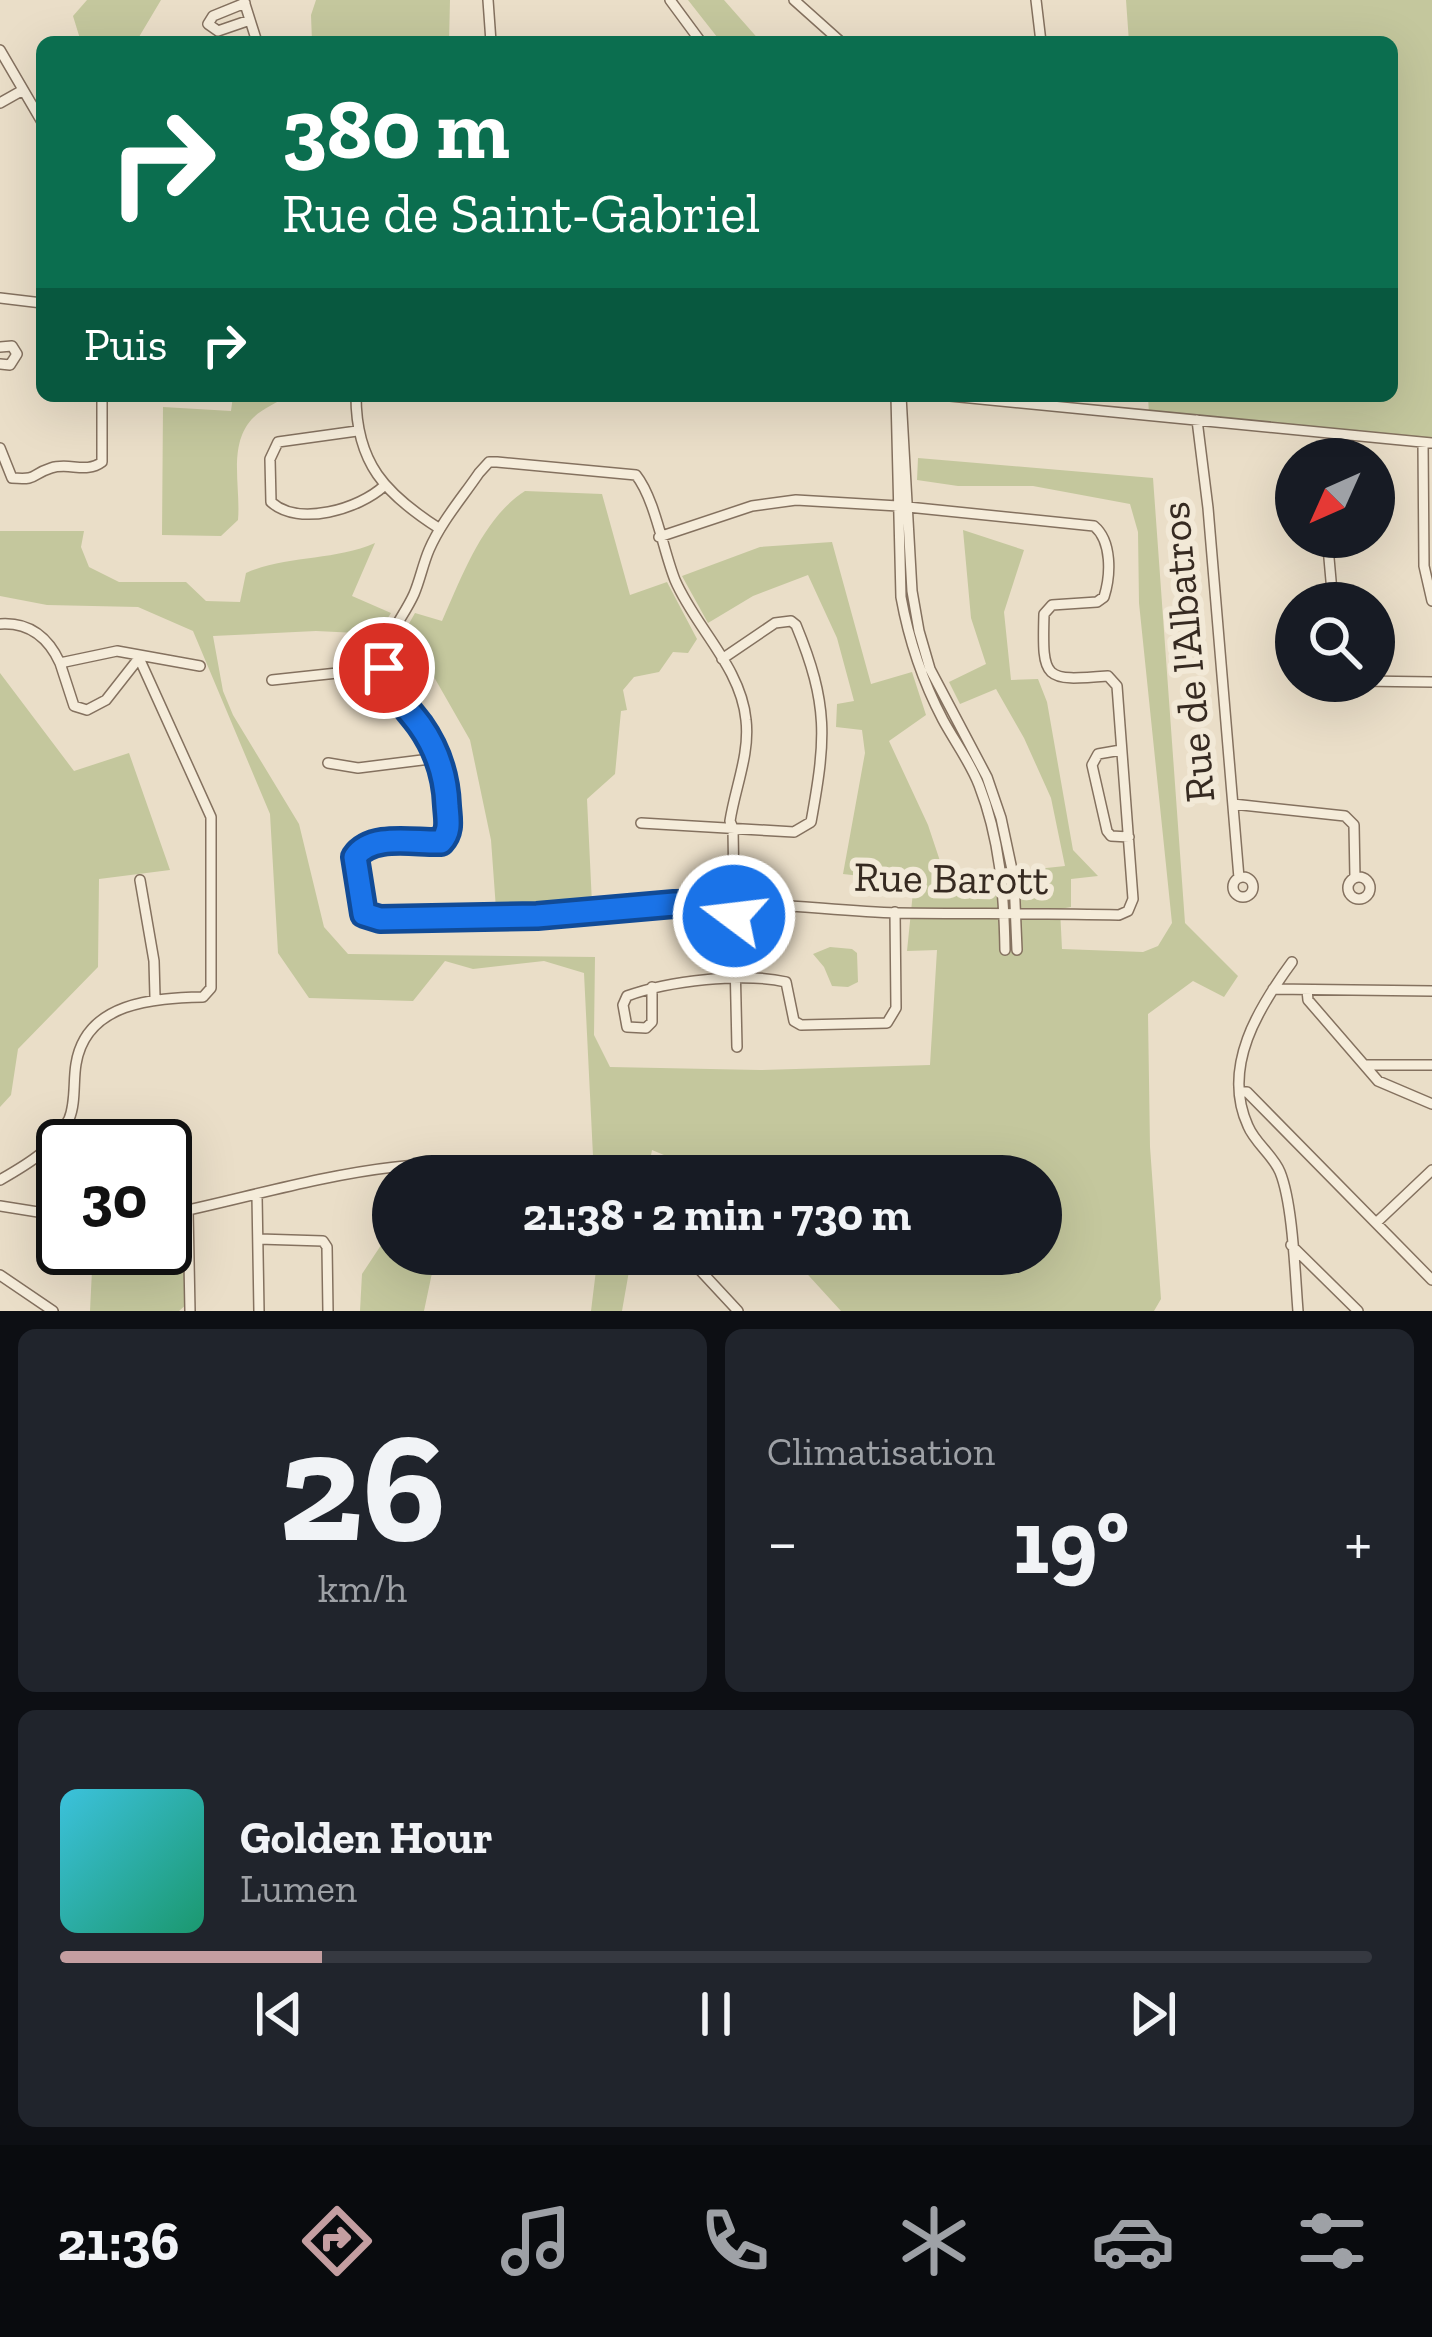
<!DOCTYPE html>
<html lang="fr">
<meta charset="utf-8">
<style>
:root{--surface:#171b24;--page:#20242c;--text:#f1f3f6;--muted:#9ea1a6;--line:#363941;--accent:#c49ea1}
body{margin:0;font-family:"Zilla Slab",serif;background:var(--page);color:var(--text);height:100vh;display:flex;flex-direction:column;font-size:45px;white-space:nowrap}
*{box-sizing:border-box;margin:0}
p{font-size:39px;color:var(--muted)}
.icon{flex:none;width:66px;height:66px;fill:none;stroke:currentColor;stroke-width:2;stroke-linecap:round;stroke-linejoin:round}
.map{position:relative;height:1311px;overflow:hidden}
.details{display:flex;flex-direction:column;gap:18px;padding:18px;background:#0d0f14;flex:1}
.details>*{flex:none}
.banner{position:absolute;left:36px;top:36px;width:1362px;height:366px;border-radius:18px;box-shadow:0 12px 48px #0002;background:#0b6e4f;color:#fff;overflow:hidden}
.needle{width:78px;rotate:225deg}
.controls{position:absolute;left:1275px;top:438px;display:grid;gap:24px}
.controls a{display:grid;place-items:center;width:120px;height:120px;border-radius:50%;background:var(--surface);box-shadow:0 12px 48px #0002;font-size:60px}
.speed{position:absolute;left:36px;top:1119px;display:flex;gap:24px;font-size:60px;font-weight:700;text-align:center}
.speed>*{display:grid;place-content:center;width:156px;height:156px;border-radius:50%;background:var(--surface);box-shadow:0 12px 48px #0002;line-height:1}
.speed .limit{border:6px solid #111;border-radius:18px;background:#fff;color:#111}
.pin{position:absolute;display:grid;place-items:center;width:102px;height:102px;color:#fff;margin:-51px;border:6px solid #fff;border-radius:50%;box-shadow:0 3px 12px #0007}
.me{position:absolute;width:132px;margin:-66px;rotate:285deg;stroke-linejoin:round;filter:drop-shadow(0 0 9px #0008)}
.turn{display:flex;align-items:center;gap:42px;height:252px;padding:0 48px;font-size:54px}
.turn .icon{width:156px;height:156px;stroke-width:2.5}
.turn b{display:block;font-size:84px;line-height:102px}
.then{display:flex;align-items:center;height:114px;padding:0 48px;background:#0003;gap:24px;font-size:45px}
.big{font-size:90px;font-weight:700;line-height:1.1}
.details .tile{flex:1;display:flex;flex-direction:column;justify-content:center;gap:18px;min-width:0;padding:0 42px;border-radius:18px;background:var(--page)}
.details .dial{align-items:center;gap:0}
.dial b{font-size:156px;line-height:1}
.song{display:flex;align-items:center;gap:36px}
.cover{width:144px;height:144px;border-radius:18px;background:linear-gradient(135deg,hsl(190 70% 55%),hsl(160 70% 35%))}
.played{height:12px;border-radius:6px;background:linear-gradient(90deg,var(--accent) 20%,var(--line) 20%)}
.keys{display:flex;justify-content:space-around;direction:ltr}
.heat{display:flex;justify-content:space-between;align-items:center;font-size:66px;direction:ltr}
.details .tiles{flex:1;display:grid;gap:18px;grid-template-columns:1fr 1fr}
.tile:last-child{grid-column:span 2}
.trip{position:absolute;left:372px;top:1155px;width:690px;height:120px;border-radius:60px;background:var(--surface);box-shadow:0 12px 48px #0002;font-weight:700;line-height:120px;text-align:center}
.tabs{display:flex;height:192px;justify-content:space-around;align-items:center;background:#090b0e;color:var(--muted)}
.tabs .icon{width:84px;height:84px}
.tabs .current{color:var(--accent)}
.tabs b{font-size:54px;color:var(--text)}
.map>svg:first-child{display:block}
.green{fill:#c4c79d}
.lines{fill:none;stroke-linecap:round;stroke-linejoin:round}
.minor-casing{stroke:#84715f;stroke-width:12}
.minor{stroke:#f5ecda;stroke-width:9}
.route-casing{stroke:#114b97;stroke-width:30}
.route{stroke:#1a73e8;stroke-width:21}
.labels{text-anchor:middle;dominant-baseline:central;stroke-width:12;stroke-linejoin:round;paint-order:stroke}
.street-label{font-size:42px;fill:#362a21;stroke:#f2e9d7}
</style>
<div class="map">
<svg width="1432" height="1311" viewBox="0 0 1432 1311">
<rect width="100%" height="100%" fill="#eadec8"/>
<!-- green -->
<path class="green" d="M87,0H161L136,42H81L73,16Z
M316,0H450L449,42H312L311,15Z
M688,0H724L761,42H721Z
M1126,0H1432V443L1149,415L1148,396H1392V42H1129Z
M233,396H286C278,403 263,408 254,417C227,443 241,486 238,520L221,536L162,535L163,407L231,411Z
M918,458L1153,478L1185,923L1238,976L1224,997L1193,981L1148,1014L1150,1147L1161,1299L1154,1311H841L789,1254H1041V1176H714L652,1150L647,1176H594L584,973L544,961L473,969L445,961L413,1001L309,998L278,953L270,814L193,631L138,607L47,605L0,596V531H84L81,547L89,567L119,582H186L206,601L240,602L246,573C287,555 334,561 375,543L352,596L391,613L378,634L316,631L213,636L223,691L233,715L299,824L324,927L348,954L595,957L594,1035L610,1067L760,1070L930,1065L937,950L907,951L914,882L843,874L865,753L862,730L836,727L837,704L854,701L837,638L808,575L753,596L708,623L682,576L760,547L832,542L871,684L912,672L926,715L889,741L928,825L946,879L1065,866L1051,798L1024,738L996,689L960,704L949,682L986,664L971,618L963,530L1024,550L1004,612L1011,680L1038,679L1047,702L1073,850L1098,876L1071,879V907L1060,909L1062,949L1143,952L1158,946L1172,923L1139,603L1138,532L1130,504L1033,486H958L917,480Z
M525,491L602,494L630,595L667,582L697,639L688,653L673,652L659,672L634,677L623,690L627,710L621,711L615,774L587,799L592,904L496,909L491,840L470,740L422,656L398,643L415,613L442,621C462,576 483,518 525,491Z
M0,673L74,771L129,753L170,870L99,879L98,967L18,1049L11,1095L0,1107Z
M830,947L852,949L857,953L858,982L848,987L832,986L824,967L813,954Z
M393,1227V1254H436L424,1311H360L362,1274Z
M598,1254H632L622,1311H591Z
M188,1260V1303L179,1311H90L92,1270Z"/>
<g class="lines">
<defs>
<path id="minor" d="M488,0L491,42
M670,0L701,42
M794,0L841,42
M1036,0L1041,42
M244,1L257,42
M245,3L213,16L208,24L218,31L250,20
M0,50L42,122
M0,103L23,90
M0,298L42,303
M0,347L12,346L17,354L10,365L0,364
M356,396C356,463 385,494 440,529
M896,396L901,597C909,641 922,680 943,720C955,742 970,762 979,785C1000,839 1004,893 1005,950
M901,396L912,591L919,631L930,669L987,777L1001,818L1014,879L1017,950
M950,396L1432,443
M1197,420L1208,508L1239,878
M357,431L278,442L270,459L271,502C299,527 359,509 384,486
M1423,443L1424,566L1432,601
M0,448L12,478C40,480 29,475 51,468C69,462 86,474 102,462V396
M659,537L752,506L796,500L898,506L1094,526C1112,541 1111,575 1104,597L1097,602L1052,605L1044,614C1042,681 1044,681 1108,676L1117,686L1133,899L1128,911L1119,915C1045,913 972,914 898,913C839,911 781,903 723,903H722L537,916L371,919C360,909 360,898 358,883C357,875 353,862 356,854C364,837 423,843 441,842L447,836C453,798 442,754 419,723C406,707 387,691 384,669C381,640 403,619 414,594C420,580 423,564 429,550C441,522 462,498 479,473L489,462H497L636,475C655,499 663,550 675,580C695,627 741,667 746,720C750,754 735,788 730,821L733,828L734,896C734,903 734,909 734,916L737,1047
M1319,537L1328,547L1334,537
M1328,547L1333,603
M0,624C29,622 48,637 60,663
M139,658L106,700L87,710L74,706L60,663L117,651L200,666
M272,680L384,668
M1361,681L1432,682
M1121,750L1098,754L1092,765L1107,831L1111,836L1129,837
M328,763L358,768L438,758
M1233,804L1345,816L1354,825L1355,878
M641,823L794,832L811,822C826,739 829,705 796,625L791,621L775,623L722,659
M1233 887a10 10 0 1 1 20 0a10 10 0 1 1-20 0Z
M1348 888a11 11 0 1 1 22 0a11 11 0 1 1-22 0Z
M140,880L154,961L155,997
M1292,962C1259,1007 1221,1067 1248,1126C1255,1143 1273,1155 1280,1172C1293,1204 1295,1275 1298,1311
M652,987V1022L646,1028L627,1027L623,1005L627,996C668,981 743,972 786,982L794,1021L801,1025L887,1023L896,1008L895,912
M1273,989L1432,991
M1307,990L1308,1000L1378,1081L1432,1104
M1365,1065H1432
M1242,1092H1247L1432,1280
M0,1180C28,1164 54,1149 69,1119C76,1103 73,1081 76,1064C86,1002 154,998 203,997L211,988V817L139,658
M257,1196L259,1311
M0,1206L63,1216
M188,1210L190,1311
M165,1215C288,1190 418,1141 543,1176
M1376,1223L1432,1170
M259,1239L323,1241L327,1247L328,1311
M1291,1245L1358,1311
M685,1254L738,1311
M0,1275L53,1311"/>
</defs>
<!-- minor casing -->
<use href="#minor" class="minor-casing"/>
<!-- minor -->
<use href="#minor" class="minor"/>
</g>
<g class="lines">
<defs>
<path id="route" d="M384,668C390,692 406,706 420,725C437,749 446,777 447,806C448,820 451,831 441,842C414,843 371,833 355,857L364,914L380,919L537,916L674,904L734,903V916"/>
</defs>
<!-- route casing -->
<use href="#route" class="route-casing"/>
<!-- route -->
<use href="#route" class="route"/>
</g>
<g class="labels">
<!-- street labels -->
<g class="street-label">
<text transform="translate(1187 652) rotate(-95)">Rue de l'Albatros</text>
<text transform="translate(951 878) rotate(1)">Rue Barott</text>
</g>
</g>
</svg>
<div class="controls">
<a><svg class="needle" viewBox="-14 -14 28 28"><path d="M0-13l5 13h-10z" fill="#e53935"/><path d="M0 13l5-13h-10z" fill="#9ea1a6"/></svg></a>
<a><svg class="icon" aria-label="search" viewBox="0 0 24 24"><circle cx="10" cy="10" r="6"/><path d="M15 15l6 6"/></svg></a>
</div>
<div class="speed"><div class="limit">30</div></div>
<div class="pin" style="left:384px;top:668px;background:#d93025"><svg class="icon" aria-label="arrive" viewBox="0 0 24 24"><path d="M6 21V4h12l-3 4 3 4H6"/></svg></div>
<svg class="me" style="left:734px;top:916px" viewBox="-20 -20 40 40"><circle r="17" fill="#1a73e8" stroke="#fff" stroke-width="3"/><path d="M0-11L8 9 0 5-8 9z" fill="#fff"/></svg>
<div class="trip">21:38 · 2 min · 730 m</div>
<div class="banner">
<div class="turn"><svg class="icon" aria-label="right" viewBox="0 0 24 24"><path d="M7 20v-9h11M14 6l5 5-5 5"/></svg><div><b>380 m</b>Rue de Saint-Gabriel</div></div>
<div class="then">Puis<svg class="icon" aria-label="right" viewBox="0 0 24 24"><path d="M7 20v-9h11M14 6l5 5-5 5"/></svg></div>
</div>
</div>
<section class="details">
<div class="tiles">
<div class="tile dial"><b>26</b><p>km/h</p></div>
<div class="tile"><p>Climatisation</p>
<div class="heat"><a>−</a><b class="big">19°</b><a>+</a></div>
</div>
<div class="tile">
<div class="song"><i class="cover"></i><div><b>Golden Hour</b><p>Lumen</p></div></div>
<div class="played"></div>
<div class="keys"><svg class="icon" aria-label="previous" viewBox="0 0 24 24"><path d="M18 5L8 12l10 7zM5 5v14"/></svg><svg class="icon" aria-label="pause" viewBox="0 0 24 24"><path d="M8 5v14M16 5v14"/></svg><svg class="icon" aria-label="next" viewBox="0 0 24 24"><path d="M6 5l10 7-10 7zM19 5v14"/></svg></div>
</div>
</div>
</section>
<nav class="tabs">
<b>21:36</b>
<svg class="icon current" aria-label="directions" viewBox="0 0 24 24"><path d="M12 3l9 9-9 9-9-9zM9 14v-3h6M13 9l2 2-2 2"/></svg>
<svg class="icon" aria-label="music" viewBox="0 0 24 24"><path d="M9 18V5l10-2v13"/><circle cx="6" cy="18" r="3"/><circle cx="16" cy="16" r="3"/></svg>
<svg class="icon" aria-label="phone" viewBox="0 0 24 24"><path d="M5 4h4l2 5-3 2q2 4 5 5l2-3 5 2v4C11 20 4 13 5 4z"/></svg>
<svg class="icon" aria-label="climate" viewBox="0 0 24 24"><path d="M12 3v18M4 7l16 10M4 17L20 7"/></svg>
<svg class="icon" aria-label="car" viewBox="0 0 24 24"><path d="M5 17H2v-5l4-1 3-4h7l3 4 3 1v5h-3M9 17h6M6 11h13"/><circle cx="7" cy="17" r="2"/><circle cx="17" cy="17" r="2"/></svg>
<svg class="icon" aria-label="filters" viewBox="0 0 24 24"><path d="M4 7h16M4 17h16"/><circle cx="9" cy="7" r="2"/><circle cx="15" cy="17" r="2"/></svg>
</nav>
